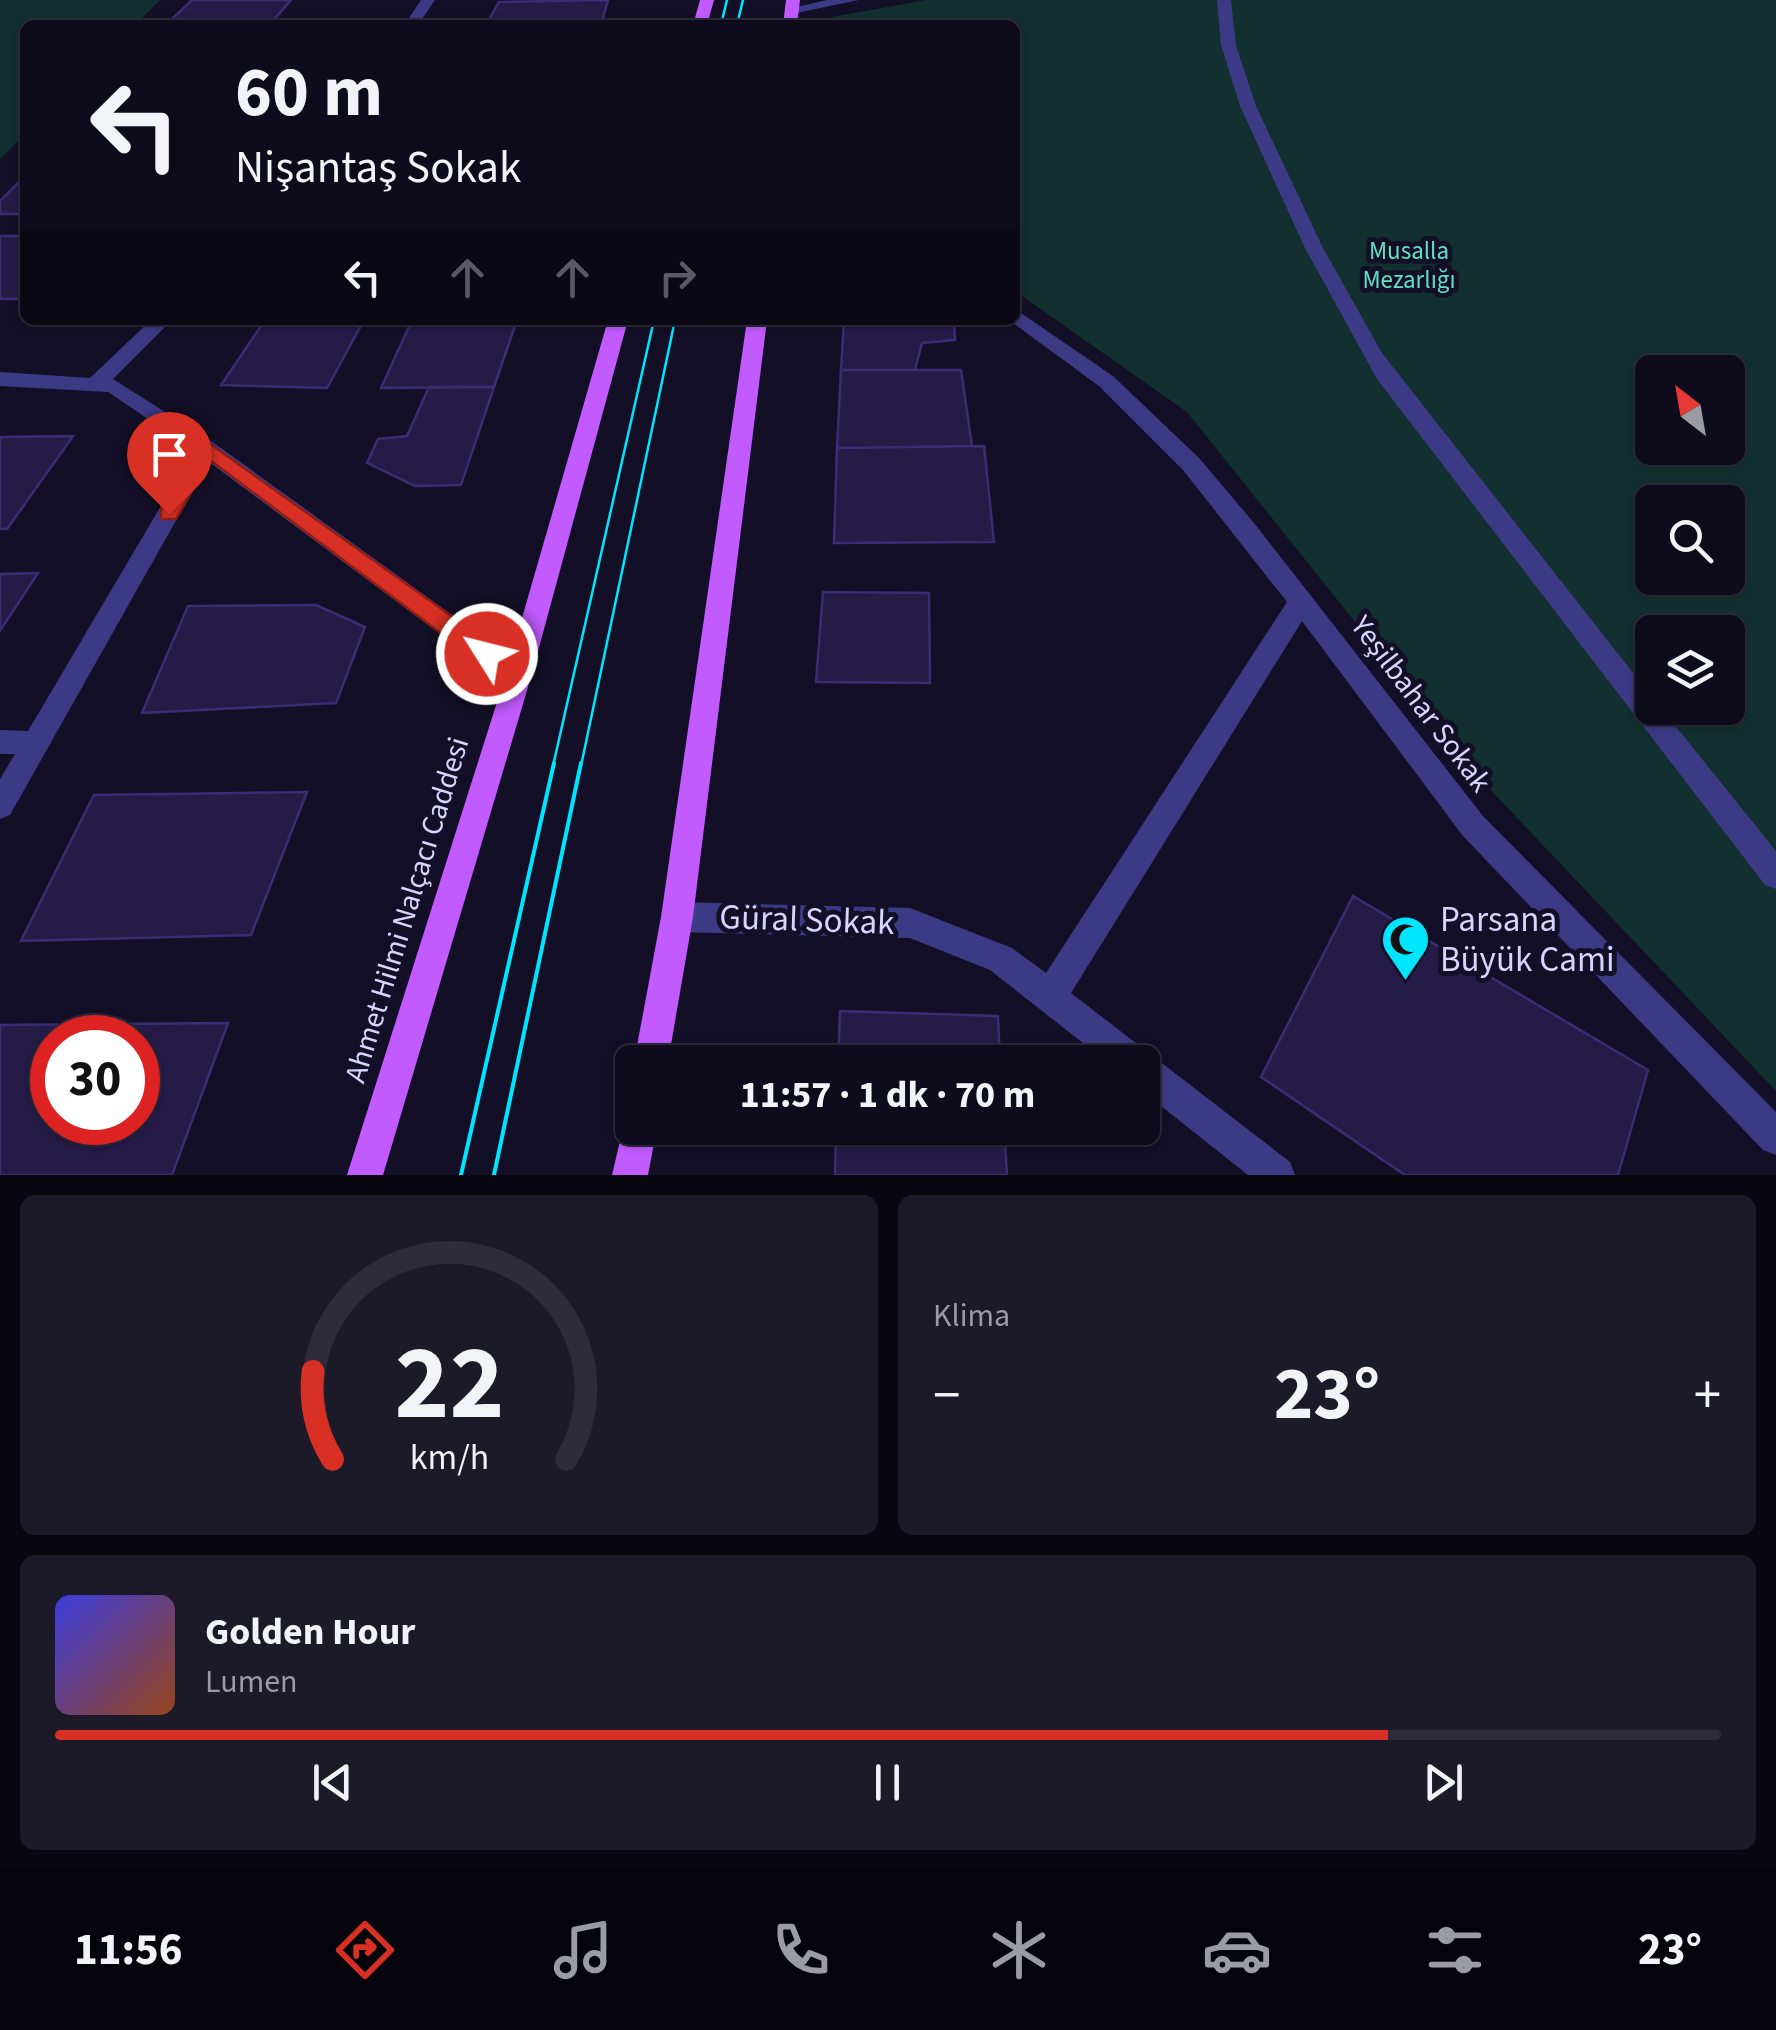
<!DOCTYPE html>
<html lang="tr">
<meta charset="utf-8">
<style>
:root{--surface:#0e0b1c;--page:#1c1929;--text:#f1f3f6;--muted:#9b9ba3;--line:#2e2b3b;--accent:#d93025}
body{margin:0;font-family:"Source Sans 3",sans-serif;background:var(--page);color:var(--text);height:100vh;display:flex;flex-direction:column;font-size:38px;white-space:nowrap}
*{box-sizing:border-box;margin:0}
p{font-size:32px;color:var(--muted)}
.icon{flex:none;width:55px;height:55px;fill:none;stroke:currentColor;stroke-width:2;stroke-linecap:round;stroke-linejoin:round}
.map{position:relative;height:1175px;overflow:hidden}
.panel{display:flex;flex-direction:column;gap:20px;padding:20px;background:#08060f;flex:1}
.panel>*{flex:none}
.hud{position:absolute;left:20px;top:20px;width:1000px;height:305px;border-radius:15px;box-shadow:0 2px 8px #0004,0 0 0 2px var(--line);background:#0e0b1c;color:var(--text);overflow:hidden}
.needle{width:65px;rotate:329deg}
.fabs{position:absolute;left:1635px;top:355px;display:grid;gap:20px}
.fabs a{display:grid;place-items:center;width:110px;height:110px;border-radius:15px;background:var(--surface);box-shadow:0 2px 8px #0004,0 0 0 2px var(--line);font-size:50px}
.speed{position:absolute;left:30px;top:1015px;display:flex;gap:20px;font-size:50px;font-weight:700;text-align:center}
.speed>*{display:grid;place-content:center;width:130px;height:130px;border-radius:50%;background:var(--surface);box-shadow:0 2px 8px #0004,0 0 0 2px var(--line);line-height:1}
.speed .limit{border:15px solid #d22;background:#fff;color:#111}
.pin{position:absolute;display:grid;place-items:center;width:85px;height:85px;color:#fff;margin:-102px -42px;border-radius:50% 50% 50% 0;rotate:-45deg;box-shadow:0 0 10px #0007}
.pin .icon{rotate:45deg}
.me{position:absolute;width:110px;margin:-55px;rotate:306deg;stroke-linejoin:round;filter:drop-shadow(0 0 8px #0008)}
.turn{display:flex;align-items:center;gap:35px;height:210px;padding:0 50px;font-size:45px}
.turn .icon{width:130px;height:130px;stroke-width:2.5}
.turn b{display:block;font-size:70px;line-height:85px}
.lanes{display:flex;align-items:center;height:95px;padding:0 50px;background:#0003;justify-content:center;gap:50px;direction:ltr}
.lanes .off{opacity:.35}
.big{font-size:75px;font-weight:700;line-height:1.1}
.panel .tile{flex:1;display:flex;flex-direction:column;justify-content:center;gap:15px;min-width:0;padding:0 35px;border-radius:15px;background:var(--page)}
.panel .dial{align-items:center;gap:0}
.dial svg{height:260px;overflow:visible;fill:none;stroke:var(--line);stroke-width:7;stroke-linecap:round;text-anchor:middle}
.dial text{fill:var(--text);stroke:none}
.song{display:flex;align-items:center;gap:30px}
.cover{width:120px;height:120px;border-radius:15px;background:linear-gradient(135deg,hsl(240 70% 55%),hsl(20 70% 35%))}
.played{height:10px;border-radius:5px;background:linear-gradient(90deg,var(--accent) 80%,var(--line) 80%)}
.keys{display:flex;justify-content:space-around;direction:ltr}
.heat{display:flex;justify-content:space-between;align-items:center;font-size:55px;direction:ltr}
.panel .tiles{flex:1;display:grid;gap:20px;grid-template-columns:1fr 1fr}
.tile:last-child{grid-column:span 2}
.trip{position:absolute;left:615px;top:1045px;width:545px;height:100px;border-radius:15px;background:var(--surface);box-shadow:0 2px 8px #0004,0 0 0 2px var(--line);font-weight:700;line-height:100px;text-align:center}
.dock{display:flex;height:160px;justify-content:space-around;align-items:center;background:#06040b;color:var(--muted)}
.dock .icon{width:70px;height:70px}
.dock .current{color:var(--accent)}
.dock b{font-size:45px;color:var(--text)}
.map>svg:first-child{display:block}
.green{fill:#12302f;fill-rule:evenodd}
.building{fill:#241b47;stroke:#3b2d73;stroke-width:2.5;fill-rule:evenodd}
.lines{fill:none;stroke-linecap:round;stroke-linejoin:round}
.service{fill:#3d3a85;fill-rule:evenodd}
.minor{fill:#3d3a85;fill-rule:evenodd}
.primary{fill:#c25bff;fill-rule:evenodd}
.tram-far1{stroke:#00e5ff;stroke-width:2.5}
.tram{stroke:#00e5ff;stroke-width:4}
.route{fill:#d93025;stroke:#8d1f18;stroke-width:2.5}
.labels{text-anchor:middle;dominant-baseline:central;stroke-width:10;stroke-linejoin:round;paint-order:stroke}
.far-park-label{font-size:25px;fill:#5fe0c0;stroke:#130f26}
.street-label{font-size:30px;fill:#d9d4ff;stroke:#130f26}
.near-street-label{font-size:35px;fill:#d9d4ff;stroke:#130f26}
.near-poi-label{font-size:35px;fill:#d9d4ff;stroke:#130f26;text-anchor:start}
</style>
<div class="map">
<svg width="1776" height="1175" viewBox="0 0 1776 1175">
<rect width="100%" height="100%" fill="#130f26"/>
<!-- green -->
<path class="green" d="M0,0H160L135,25H25V134L0,159Z
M926,0H1776V1091L1484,783L1187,412L1015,291V25H831L832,17ZM1652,372H1728V448H1652ZM1652,502H1728V578H1652ZM1652,632H1728V708H1652Z"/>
<!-- building -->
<path class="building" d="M192,0H291L272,22H169Z
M608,0L601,25H486L499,2Z
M25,176V214H0V201Z
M0,236H25V299H0Z
M265,320H364L327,388L221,385Z
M412,320H517L494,387L381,388Z
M844,320H954L955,340L922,343L915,370H841Z
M841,370H961L972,446L837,448Z
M429,387H494L461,485L415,486L367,463L378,439L407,436Z
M73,436L7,529H0V437Z
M984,446L994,542L834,543L837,448Z
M38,573L0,631V574Z
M823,592L929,593L930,683L816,682Z
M316,605L365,627L336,703L142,713L188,606Z
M307,792L251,935L21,941L94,795Z
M1353,896L1648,1070L1618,1175H1405L1261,1077Z
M840,1011L998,1016L1000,1062H838Z
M228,1023L172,1175H0V1025ZM52,1038H138V1122H52Z
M836,1128H1004L1007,1175H835Z"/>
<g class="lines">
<!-- service -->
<path class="service" d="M1217,0H1231L1236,45L1256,106L1323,248L1382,353L1652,697V708H1661L1776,851V889L1765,885L1377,379L1305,248L1240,106L1221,45Z"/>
<!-- minor -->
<path class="minor" d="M421,0H435L418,25H404Z
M827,0H859L791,14L784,10Z
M1015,309L1113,376L1199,458L1254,523L1483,816L1776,1112V1155L1763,1150L1463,836L1302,621L1071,993L1290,1162L1295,1175H1248L1142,1091V1062H1107L990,970L910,938L677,932L666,928L661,917L666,906L677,902L910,908L1012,948L1046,973L1287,602L1183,470L1099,386L1009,320H1015Z
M151,320H172L113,379L214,443L527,669L531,677L527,685L518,688L509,685L209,462L10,815L0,819V779L15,754H0V730L28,731L194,450L108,392L0,386V372L90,378Z"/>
<!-- primary -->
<path class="primary" d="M700,0H714L707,25H693Z
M786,0H800L797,25H783Z
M608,320H628L531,677L383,1175H347L505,677Z
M747,320H767L693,917L668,1062H634L661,917Z
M632,1113V1128H657L648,1175H612L626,1115Z"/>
<!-- tram-far1 -->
<path class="tram-far1" d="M721,25L727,0
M737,25L743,0
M553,766L654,320
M581,766L675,320"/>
<!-- tram -->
<path class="tram" d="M461,1175L554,763
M494,1175L581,763"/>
</g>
<!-- route -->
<path class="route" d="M206,441L495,647L499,654L495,661H478L210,460L176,519H161V508L199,443Z"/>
<!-- icons -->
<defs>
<symbol id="mosque-pin" viewBox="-11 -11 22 30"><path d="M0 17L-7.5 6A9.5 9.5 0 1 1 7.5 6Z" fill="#00e5ff" stroke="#130f26"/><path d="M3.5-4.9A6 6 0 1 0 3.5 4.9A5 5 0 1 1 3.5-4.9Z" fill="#111"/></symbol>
</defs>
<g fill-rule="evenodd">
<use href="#mosque-pin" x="1378" y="912" width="55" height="75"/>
</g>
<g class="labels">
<!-- far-park labels -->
<g class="far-park-label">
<text x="1409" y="251">Musalla<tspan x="1409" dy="29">Mezarlığı</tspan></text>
</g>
<!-- street labels -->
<g class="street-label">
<text transform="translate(1421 704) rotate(53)">Yeşilbahar Sokak</text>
<text transform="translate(407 910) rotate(-73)">Ahmet Hilmi Nalçacı Caddesi</text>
</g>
<!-- near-street labels -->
<g class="near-street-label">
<text transform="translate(807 920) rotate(2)">Güral Sokak</text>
</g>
<!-- near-poi labels -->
<g class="near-poi-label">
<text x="1440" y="920">Parsana<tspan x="1440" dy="40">Büyük Cami</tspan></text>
</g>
</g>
</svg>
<div class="fabs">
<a><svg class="needle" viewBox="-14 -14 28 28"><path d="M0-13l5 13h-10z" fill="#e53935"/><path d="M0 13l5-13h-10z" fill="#9b9ba3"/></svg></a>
<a><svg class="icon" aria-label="search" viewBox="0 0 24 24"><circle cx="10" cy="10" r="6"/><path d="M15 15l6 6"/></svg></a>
<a><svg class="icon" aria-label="layers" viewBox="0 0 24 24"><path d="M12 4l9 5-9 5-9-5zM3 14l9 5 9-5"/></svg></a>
</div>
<div class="speed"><div class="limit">30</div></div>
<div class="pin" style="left:169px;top:514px;background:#d93025"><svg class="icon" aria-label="arrive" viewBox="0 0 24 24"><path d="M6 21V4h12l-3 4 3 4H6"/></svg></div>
<svg class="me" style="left:487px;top:654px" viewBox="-20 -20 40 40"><circle r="17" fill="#d93025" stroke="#fff" stroke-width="3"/><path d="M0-11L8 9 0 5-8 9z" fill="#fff"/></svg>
<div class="trip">11:57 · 1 dk · 70 m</div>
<div class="hud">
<div class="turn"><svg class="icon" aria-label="left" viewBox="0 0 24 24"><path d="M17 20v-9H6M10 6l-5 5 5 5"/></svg><div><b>60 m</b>Nişantaş Sokak</div></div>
<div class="lanes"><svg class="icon" aria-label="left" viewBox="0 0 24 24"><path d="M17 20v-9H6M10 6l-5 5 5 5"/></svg><svg class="icon off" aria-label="ahead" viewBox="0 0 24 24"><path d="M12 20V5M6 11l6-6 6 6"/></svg><svg class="icon off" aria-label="ahead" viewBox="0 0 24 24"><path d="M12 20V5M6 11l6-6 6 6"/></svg><svg class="icon off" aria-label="right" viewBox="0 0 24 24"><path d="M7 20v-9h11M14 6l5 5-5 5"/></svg></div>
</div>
</div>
<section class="panel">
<div class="tiles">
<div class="tile dial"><svg viewBox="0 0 100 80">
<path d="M14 69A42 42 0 1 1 86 69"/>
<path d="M14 69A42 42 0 0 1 8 42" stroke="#d93025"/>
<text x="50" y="56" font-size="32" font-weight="700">22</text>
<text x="50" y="72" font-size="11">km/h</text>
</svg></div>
<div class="tile"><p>Klima</p>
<div class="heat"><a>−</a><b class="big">23°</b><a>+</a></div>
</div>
<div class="tile">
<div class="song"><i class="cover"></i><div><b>Golden Hour</b><p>Lumen</p></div></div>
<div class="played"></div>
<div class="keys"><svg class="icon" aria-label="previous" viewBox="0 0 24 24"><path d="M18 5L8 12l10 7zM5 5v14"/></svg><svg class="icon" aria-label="pause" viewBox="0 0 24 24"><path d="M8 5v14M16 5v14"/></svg><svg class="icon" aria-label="next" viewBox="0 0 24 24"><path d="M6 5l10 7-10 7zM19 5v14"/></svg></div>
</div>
</div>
</section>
<nav class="dock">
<b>11:56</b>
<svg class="icon current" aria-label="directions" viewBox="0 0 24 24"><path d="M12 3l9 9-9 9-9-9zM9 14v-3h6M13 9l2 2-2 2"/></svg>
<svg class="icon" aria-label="music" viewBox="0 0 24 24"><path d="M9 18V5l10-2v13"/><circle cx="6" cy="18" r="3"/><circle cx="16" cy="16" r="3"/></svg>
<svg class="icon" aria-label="phone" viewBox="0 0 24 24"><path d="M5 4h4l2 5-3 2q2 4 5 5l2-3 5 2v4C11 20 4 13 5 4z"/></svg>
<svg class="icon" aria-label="climate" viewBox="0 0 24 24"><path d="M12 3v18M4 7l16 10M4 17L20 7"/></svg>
<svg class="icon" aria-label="car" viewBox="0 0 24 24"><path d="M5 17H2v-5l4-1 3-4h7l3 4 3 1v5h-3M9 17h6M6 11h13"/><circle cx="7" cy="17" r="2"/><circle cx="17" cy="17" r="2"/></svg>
<svg class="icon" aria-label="filters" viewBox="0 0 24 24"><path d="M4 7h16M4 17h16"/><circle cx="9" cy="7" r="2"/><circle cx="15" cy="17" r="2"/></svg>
<b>23°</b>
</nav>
